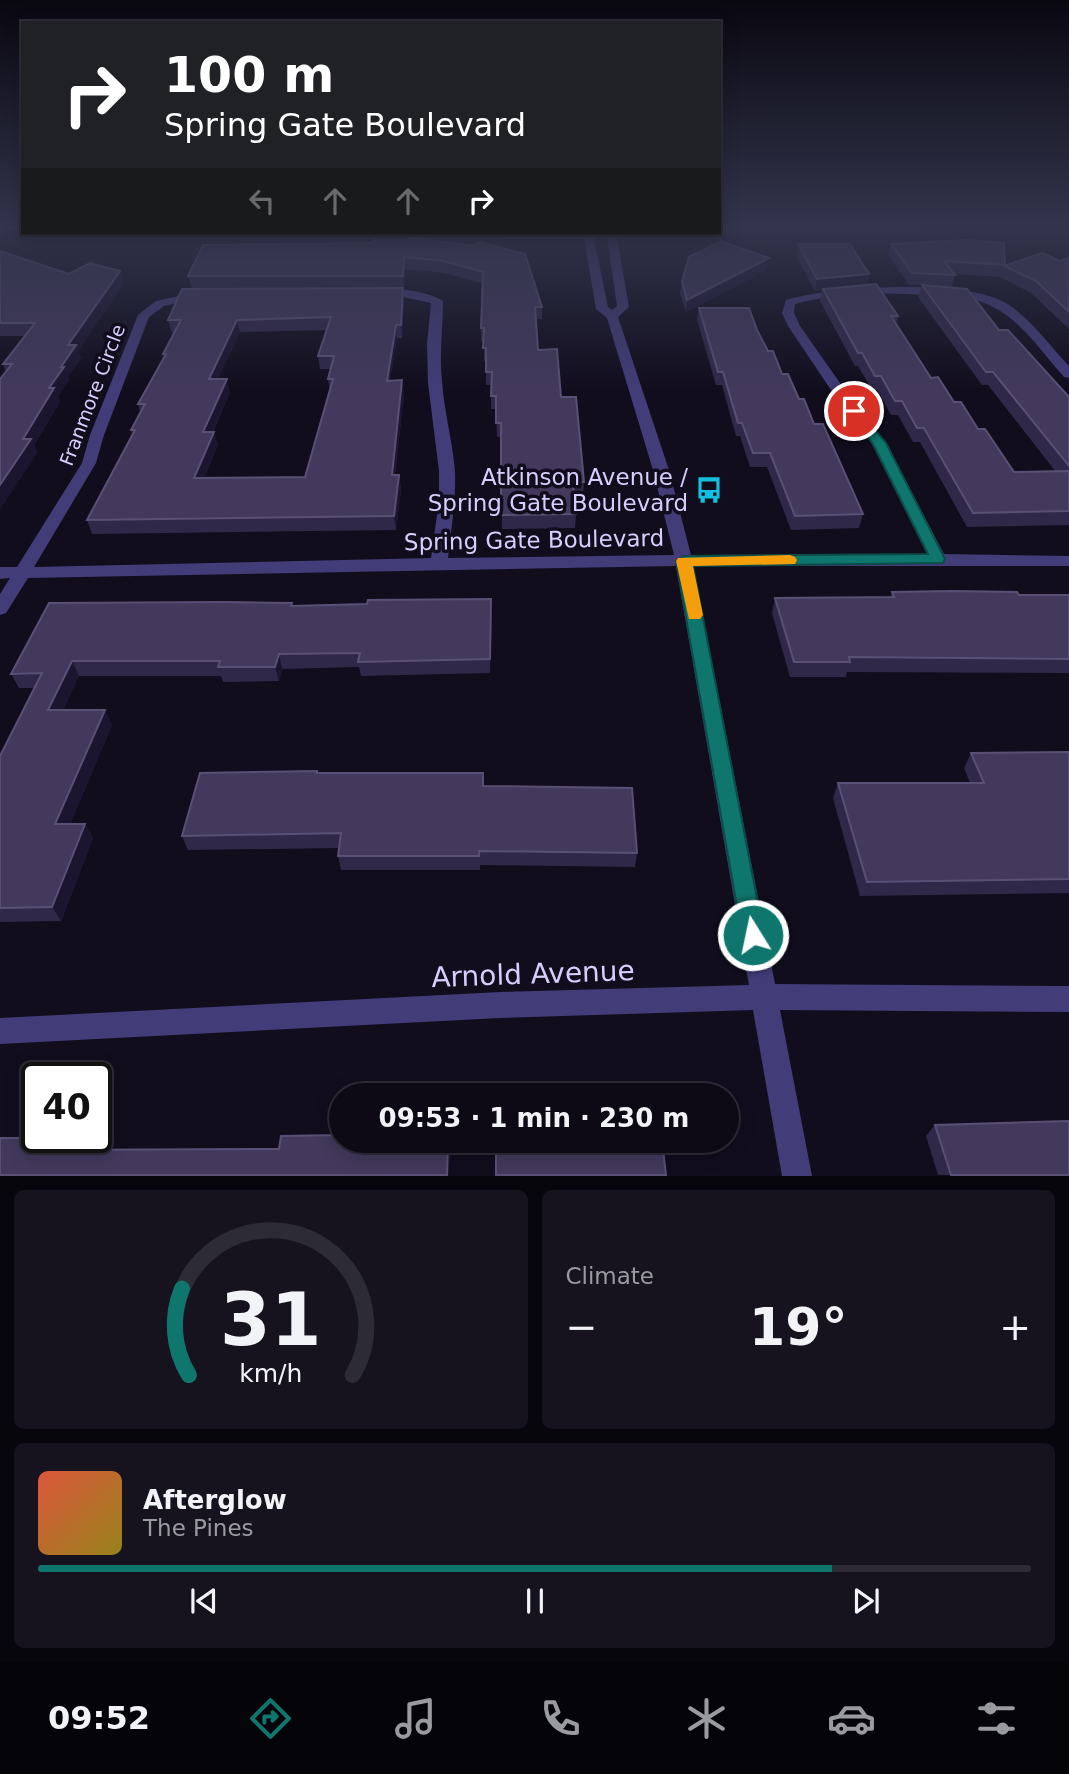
<!DOCTYPE html>
<meta charset="utf-8">
<style>
:root{--surface:#0d0a16;--page:#16131f;--text:#f1f3f6;--muted:#9a9aa1;--line:#2d2b35;--accent:#0f766e}
body{margin:0;font-family:"DejaVu Sans",sans-serif;background:var(--page);color:var(--text);height:100vh;display:flex;flex-direction:column;font-size:26px;white-space:nowrap}
*{box-sizing:border-box;margin:0}
p{font-size:23px;color:var(--muted)}
.icon{flex:none;width:38px;height:38px;fill:none;stroke:currentColor;stroke-width:2;stroke-linecap:round;stroke-linejoin:round}
.map{position:relative;height:1176px;overflow:hidden}
.sheet{display:flex;flex-direction:column;gap:14px;padding:14px;background:#07060c;flex:1}
.sheet>*{flex:none}
.banner{position:absolute;left:21px;top:21px;width:700px;height:214px;border-radius:0px;box-shadow:0 4px 18px #0003,0 0 0 2px var(--line);background:#202124;color:#fff;overflow:hidden}
.speed{position:absolute;left:21px;top:1062px;display:flex;gap:14px;font-size:35px;font-weight:700;text-align:center}
.speed>*{display:grid;place-content:center;width:91px;height:91px;border-radius:50%;background:var(--surface);box-shadow:0 4px 18px #0003,0 0 0 2px var(--line);line-height:1}
.speed .limit{border:4px solid #111;border-radius:10px;background:#fff;color:#111}
.pin{position:absolute;display:grid;place-items:center;width:60px;height:60px;color:#fff;margin:-30px;border:4px solid #fff;border-radius:50%;box-shadow:0 2px 7px #0007}
.me{position:absolute;width:77px;margin:-38px;rotate:350deg;stroke-linejoin:round;filter:drop-shadow(0 0 5px #0008)}
.turn{display:flex;align-items:center;gap:24px;height:147px;padding:0 28px;font-size:32px}
.turn .icon{width:91px;height:91px;stroke-width:2.5}
.turn b{display:block;font-size:49px;line-height:60px}
.lanes{display:flex;align-items:center;height:66px;padding:0 28px;background:#0003;justify-content:center;gap:35px;direction:ltr}
.lanes .off{opacity:.35}
.big{font-size:52px;font-weight:700;line-height:1.1}
.sheet .tile{flex:1;display:flex;flex-direction:column;justify-content:center;gap:10px;min-width:0;padding:0 24px;border-radius:10px;background:var(--page)}
.sheet .dial{align-items:center;gap:0}
.dial svg{height:182px;overflow:visible;fill:none;stroke:var(--line);stroke-width:7;stroke-linecap:round;text-anchor:middle}
.dial text{fill:var(--text);stroke:none}
.song{display:flex;align-items:center;gap:21px}
.cover{width:84px;height:84px;border-radius:10px;background:linear-gradient(135deg,hsl(10 70% 55%),hsl(50 70% 35%))}
.played{height:7px;border-radius:4px;background:linear-gradient(90deg,var(--accent) 80%,var(--line) 80%)}
.keys{display:flex;justify-content:space-around;direction:ltr}
.heat{display:flex;justify-content:space-between;align-items:center;font-size:38px;direction:ltr}
.sheet .tiles{flex:1;display:grid;gap:14px;grid-template-columns:1fr 1fr}
.tile:last-child{grid-column:span 2}
.trip{position:absolute;left:329px;top:1083px;width:410px;height:70px;border-radius:35px;background:var(--surface);box-shadow:0 4px 18px #0003,0 0 0 2px var(--line);font-weight:700;line-height:70px;text-align:center}
.tabs{display:flex;height:112px;justify-content:space-around;align-items:center;background:#050409;color:var(--muted)}
.tabs .icon{width:49px;height:49px}
.tabs .selected{color:var(--accent)}
.tabs b{font-size:32px;color:var(--text)}
.map>svg:first-child{display:block}
.lines{fill:none;stroke-linecap:round;stroke-linejoin:round}
.minor{fill:#423c78;fill-rule:evenodd}
.wall{fill:#302849;fill-rule:evenodd}
.shaded-wall{fill:#1c1530}
.building{fill:#42395c;stroke:#595175;stroke-width:2;fill-rule:evenodd}
.route{fill:#0f766e;stroke:#0a4d48;stroke-width:2}
.slow{fill:#f59e0b}
.labels{text-anchor:middle;dominant-baseline:central;stroke-width:7;stroke-linejoin:round;paint-order:stroke}
.far-street-label{font-size:19px;fill:#d6cefb;stroke:#110d1d}
.poi-label{font-size:23px;fill:#d6cefb;stroke:#110d1d;text-anchor:end}
.street-label{font-size:23px;fill:#d6cefb;stroke:#110d1d}
.near-street-label{font-size:28px;fill:#d6cefb;stroke:#110d1d}
</style>
<div class="map">
<svg width="1069" height="1176" viewBox="0 0 1069 1176">
<rect width="100%" height="100%" fill="#110d1d"/>
<g class="lines">
<!-- minor -->
<path class="minor" d="M0,226H23V230H0Z
M733,226H917L912,229L744,230L719,234L715,233H719V228Z
M492,233H684L679,236L617,237L629,307L618,317L669,470L691,555L927,554L872,444L837,399L788,326L782,313L786,300C833,286 961,279 1004,302C1030,317 1049,345 1069,366V378L1064,377C1039,349 1017,313 979,301C921,293 852,288 795,304L794,313L800,326L847,393L886,443L944,554L1069,556V566H693L775,984L1069,986V1012L780,1010L812,1176H782L753,1010L500,1018L0,1044V1018L500,992L749,985L676,566L28,578L6,613L0,615V594L10,578L0,579V567H17L82,463L90,435L138,315L156,301L201,291L205,292V296L164,306L149,317L104,435L96,463L34,567L431,558L439,501V471L428,383L427,344L431,303L403,297L376,296L374,294C388,284 429,292 443,301C443,328 439,354 442,381C444,412 453,442 455,472C456,501 451,530 448,558L674,555L653,470L607,318L596,309L584,238L508,239ZM607,237L617,306L612,310L608,307L594,238Z"/>
</g>
<!-- wall -->
<path class="wall" d="M798,244L867,285L898,316L896,324L931,378L978,429L1014,472H1056L988,385H982L918,297L922,285H909L888,255L891,244L1005,266L1060,261L1069,258V329L1031,293L1000,277L954,274L955,275L952,287L924,285L999,330L1069,397V525L967,527L920,442H913L898,415H891L877,390H872L858,366H855L820,301L822,291H815L796,256Z
M473,246L542,307V319H536L538,350L561,397L584,482L583,496H574L576,514L575,528L502,529L501,437H497L496,409H491V385H486V361H484V341H481V328L482,283L444,273L405,269L404,289H403L404,300L402,338H397L390,380H402L404,394L395,475H399L401,489L396,530L92,534L87,520L132,435L131,430L140,412L138,404L164,358L163,354L174,333H172L168,320L290,288H192L188,276ZM327,330L318,356L320,369H330L328,379L330,392L305,477L204,478L218,445L213,432L230,392L218,379L240,332Z
M0,251L69,274L120,271L124,283L78,351L81,358L68,376L69,380L58,396L60,402L34,445L37,453L0,509V379L6,372L3,364L25,336H0Z
M767,270L686,312L680,293L682,281Z
M699,308L757,330L782,374L814,424L863,514L859,528L791,530L767,467H750L740,436H736L722,385H716L697,320Z
M892,592L1019,595H1069V673L847,672L846,677H790L772,613L775,598L890,597Z
M293,606L492,614L490,673L361,676L359,667L282,669L279,681L223,682L221,676H79L63,710L112,725L70,824H85L93,838L61,921L0,922V756L35,688H19L11,674Z
M1069,752V893L860,896L833,798L838,783H970L964,768L971,753Z
M318,773H483L484,786L637,853L635,867L480,865V870H341L338,856L339,848L188,850L182,836Z
M935,1125L1069,1175H938L926,1136Z"/>
<!-- shaded-wall -->
<path class="shaded-wall" d="M404,257L405,269L404,289L403,276Z
M769,258L767,270L686,312L687,300Z
M120,271L124,283L78,351L81,358L68,376L69,380L58,396L60,402L34,445L37,453L0,509V485L61,367L68,345Z
M869,274L867,286L815,291L817,279Z
M403,288L404,300L402,338L401,325Z
M237,320L240,332L212,392L209,379Z
M396,325L397,338L388,394L387,381Z
M227,379L230,392L206,446L203,432Z
M402,380L404,394L393,489L392,475Z
M214,432L218,445L198,492L194,478Z
M399,475L401,489L396,530L394,516Z
M491,599L492,614L490,673V659Z
M279,654L282,669L279,681L275,667Z
M72,661L79,676L56,725L48,710Z
M105,710L112,725L64,838L55,824Z
M85,824L93,838L61,921L52,907Z
M35,1138L46,1149L42,1162L31,1150Z
M448,1141H450L451,1144L449,1175H447Z"/>
<!-- building -->
<path class="building" d="M409,237L473,246L480,242L525,254L542,307H535L538,350L557,349L561,397H576L584,482H573L576,514L501,515V423H496V396H491L492,372H486V348H483L484,328H481L483,272L444,261L404,257L403,276H188L203,245L372,243L373,240H408Z
M966,240L1004,243L1005,265L944,261L955,275L912,273L891,244Z
M721,241L769,258L687,300L682,281L689,257Z
M798,244H850L869,274L817,279Z
M0,251L69,274L90,263L120,271L68,345H76L61,367H64L49,388H54L23,439H31L0,485V379L12,364H3L35,323H0Z
M1042,253L1060,261L1069,258V312L1036,281L1004,266Z
M876,284L898,316H891L931,378L938,377L954,402H961L978,429H985L1014,472L1069,471V511L973,513L924,428H917L902,401H895L881,376H875L862,353H858L823,289Z
M922,285L967,289L999,330H1008L1069,397V466L993,372H986Z
M403,288L401,325H396L387,381L402,380L392,475H399L394,516L87,520L135,430H131L145,404H138L166,354H163L181,320H168L182,289ZM331,317L318,356H334L328,379H333L305,477L194,478L214,432H203L227,379H209L237,320Z
M699,308H749L757,330L768,351H773L782,374H788L799,399H804L814,424H823L863,514L795,516L770,453H753L742,423H738L723,372H718Z
M952,591L1017,592L1019,595H1069V659L849,657L850,662H794L775,598L894,597L892,592Z
M491,599L490,659L358,662L360,653L279,654L275,667H218L220,661H72L48,710H105L55,824H85L52,907L0,908V756L42,673L11,674L49,603L226,602L292,603L291,606L367,604L368,600Z
M1069,752V879L867,882L838,783H984L971,753Z
M317,771V773H483V786L632,788L637,853L479,851V856H338L341,833L182,836L200,773Z
M1069,1121V1175H951L935,1125Z
M341,1135V1141H448L447,1175H0V1138H35L31,1150L279,1149L281,1136Z
M496,1141H662L666,1175H496Z"/>
<!-- sky -->
<linearGradient id="sky" x2="0" y2="1"><stop stop-color="#090710"/><stop offset="0.58" stop-color="#32354c"/><stop offset="1" stop-color="#32354c" stop-opacity="0"/></linearGradient>
<rect width="1069" height="390" fill="url(#sky)"/>
<!-- route -->
<path class="route" d="M854,407L858,409L886,443L945,559L943,563L693,566L764,935L761,942L753,946L745,942L742,935L676,561L684,556L928,554L873,444L848,411Z"/>
<!-- slow -->
<path class="slow" d="M790,555L795,557L797,560L795,564L693,566L703,615L700,619H689L676,561L678,558Z"/>
<!-- icons -->
<defs>
<symbol id="bus-bare" viewBox="-9 -9 18 18"><path d="M-5-6H5V4H4V6H2V4H-2V6H-4V4H-5ZM-3.5-4V0h7V-4ZM-3.5 1.2v1.5H-2V1.2ZM2 1.2v1.5H3.5V1.2Z" fill="#13c0e1" stroke="#110d1d" stroke-width="2.5" paint-order="stroke"/></symbol>
</defs>
<g fill-rule="evenodd">
<use href="#bus-bare" x="690" y="471" width="38" height="38"/>
</g>
<g class="labels">
<!-- far-street labels -->
<g class="far-street-label">
<text transform="translate(92 395) rotate(-69)">Franmore Circle</text>
</g>
<!-- poi labels -->
<g class="poi-label">
<text x="688" y="477">Atkinson Avenue /<tspan x="688" dy="26">Spring Gate Boulevard</tspan></text>
</g>
<!-- street labels -->
<g class="street-label">
<text transform="translate(534 540) rotate(-1)">Spring Gate Boulevard</text>
</g>
<!-- near-street labels -->
<g class="near-street-label">
<text transform="translate(533 974) rotate(-2)">Arnold Avenue</text>
</g>
</g>
</svg>
<div class="speed"><div class="limit">40</div></div>
<div class="pin" style="left:854px;top:411px;background:#d93025"><svg class="icon" aria-label="arrive" viewBox="0 0 24 24"><path d="M6 21V4h12l-3 4 3 4H6"/></svg></div>
<svg class="me" style="left:753px;top:935px" viewBox="-20 -20 40 40"><circle r="17" fill="#0f766e" stroke="#fff" stroke-width="3"/><path d="M0-11L8 9 0 5-8 9z" fill="#fff"/></svg>
<div class="trip">09:53 · 1 min · 230 m</div>
<div class="banner">
<div class="turn"><svg class="icon" aria-label="right" viewBox="0 0 24 24"><path d="M7 20v-9h11M14 6l5 5-5 5"/></svg><div><b>100 m</b>Spring Gate Boulevard</div></div>
<div class="lanes"><svg class="icon off" aria-label="left" viewBox="0 0 24 24"><path d="M17 20v-9H6M10 6l-5 5 5 5"/></svg><svg class="icon off" aria-label="ahead" viewBox="0 0 24 24"><path d="M12 20V5M6 11l6-6 6 6"/></svg><svg class="icon off" aria-label="ahead" viewBox="0 0 24 24"><path d="M12 20V5M6 11l6-6 6 6"/></svg><svg class="icon" aria-label="right" viewBox="0 0 24 24"><path d="M7 20v-9h11M14 6l5 5-5 5"/></svg></div>
</div>
</div>
<section class="sheet">
<div class="tiles">
<div class="tile dial"><svg viewBox="0 0 100 80">
<path d="M14 69A42 42 0 1 1 86 69"/>
<path d="M14 69A42 42 0 0 1 11 31" stroke="#0f766e"/>
<text x="50" y="56" font-size="32" font-weight="700">31</text>
<text x="50" y="72" font-size="11">km/h</text>
</svg></div>
<div class="tile"><p>Climate</p>
<div class="heat"><a>−</a><b class="big">19°</b><a>+</a></div>
</div>
<div class="tile">
<div class="song"><i class="cover"></i><div><b>Afterglow</b><p>The Pines</p></div></div>
<div class="played"></div>
<div class="keys"><svg class="icon" aria-label="previous" viewBox="0 0 24 24"><path d="M18 5L8 12l10 7zM5 5v14"/></svg><svg class="icon" aria-label="pause" viewBox="0 0 24 24"><path d="M8 5v14M16 5v14"/></svg><svg class="icon" aria-label="next" viewBox="0 0 24 24"><path d="M6 5l10 7-10 7zM19 5v14"/></svg></div>
</div>
</div>
</section>
<nav class="tabs">
<b>09:52</b>
<svg class="icon selected" aria-label="directions" viewBox="0 0 24 24"><path d="M12 3l9 9-9 9-9-9zM9 14v-3h6M13 9l2 2-2 2"/></svg>
<svg class="icon" aria-label="music" viewBox="0 0 24 24"><path d="M9 18V5l10-2v13"/><circle cx="6" cy="18" r="3"/><circle cx="16" cy="16" r="3"/></svg>
<svg class="icon" aria-label="phone" viewBox="0 0 24 24"><path d="M5 4h4l2 5-3 2q2 4 5 5l2-3 5 2v4C11 20 4 13 5 4z"/></svg>
<svg class="icon" aria-label="climate" viewBox="0 0 24 24"><path d="M12 3v18M4 7l16 10M4 17L20 7"/></svg>
<svg class="icon" aria-label="car" viewBox="0 0 24 24"><path d="M5 17H2v-5l4-1 3-4h7l3 4 3 1v5h-3M9 17h6M6 11h13"/><circle cx="7" cy="17" r="2"/><circle cx="17" cy="17" r="2"/></svg>
<svg class="icon" aria-label="filters" viewBox="0 0 24 24"><path d="M4 7h16M4 17h16"/><circle cx="9" cy="7" r="2"/><circle cx="15" cy="17" r="2"/></svg>
</nav>
